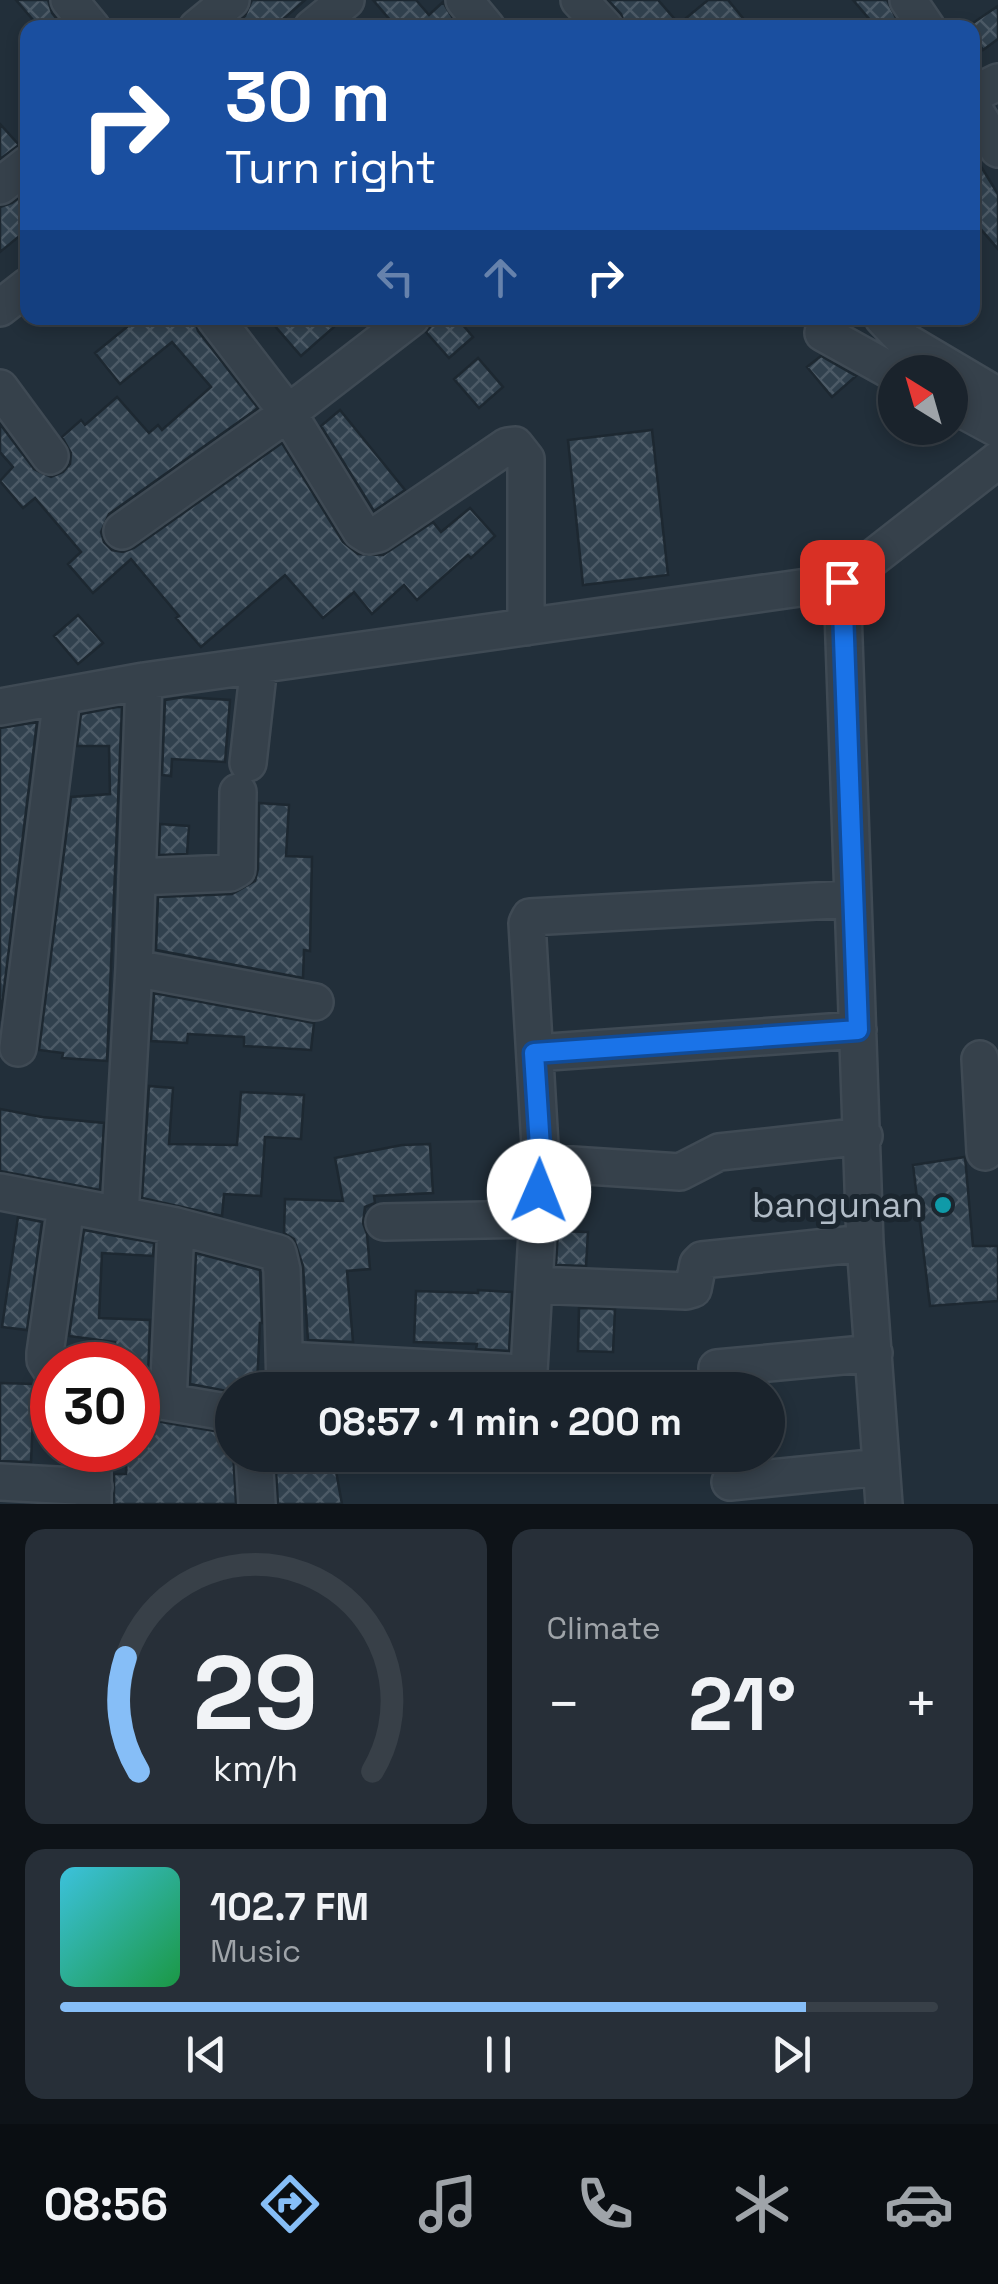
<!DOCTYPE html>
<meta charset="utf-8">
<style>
:root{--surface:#1a232c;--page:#272f38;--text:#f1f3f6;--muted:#9fa4a9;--line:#384048;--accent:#86bef7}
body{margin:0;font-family:"Space Grotesk",sans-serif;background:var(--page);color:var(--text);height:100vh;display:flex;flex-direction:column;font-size:38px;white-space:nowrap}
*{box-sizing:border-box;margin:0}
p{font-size:32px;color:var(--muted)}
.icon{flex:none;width:55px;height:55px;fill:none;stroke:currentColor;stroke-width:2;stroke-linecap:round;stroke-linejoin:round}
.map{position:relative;height:1504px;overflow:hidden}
.panel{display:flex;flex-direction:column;gap:25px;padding:25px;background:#0e1318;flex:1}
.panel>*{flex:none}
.hud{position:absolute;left:20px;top:20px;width:960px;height:305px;border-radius:20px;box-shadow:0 5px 15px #0003,0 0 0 2px var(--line);background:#1a4fa0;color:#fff;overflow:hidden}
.needle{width:65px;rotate:323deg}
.controls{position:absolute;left:878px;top:355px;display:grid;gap:20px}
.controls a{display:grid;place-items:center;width:90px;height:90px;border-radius:50%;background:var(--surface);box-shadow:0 5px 15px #0003,0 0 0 2px var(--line);font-size:50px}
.speed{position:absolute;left:30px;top:1342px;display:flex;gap:20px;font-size:50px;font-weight:700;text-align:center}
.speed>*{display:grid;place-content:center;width:130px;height:130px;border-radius:50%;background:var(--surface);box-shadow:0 5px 15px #0003,0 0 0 2px var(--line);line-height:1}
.speed .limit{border:15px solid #d22;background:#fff;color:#111}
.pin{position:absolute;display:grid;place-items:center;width:85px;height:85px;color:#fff;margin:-42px;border-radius:20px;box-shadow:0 5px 15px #0006}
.me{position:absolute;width:110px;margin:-55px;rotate:1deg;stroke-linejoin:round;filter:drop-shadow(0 0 8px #0008)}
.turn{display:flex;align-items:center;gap:35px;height:210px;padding:0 40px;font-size:45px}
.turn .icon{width:130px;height:130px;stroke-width:2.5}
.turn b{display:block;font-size:70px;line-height:85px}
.lanes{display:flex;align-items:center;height:95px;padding:0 40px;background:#0003;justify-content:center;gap:50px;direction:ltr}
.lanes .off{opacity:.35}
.big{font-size:75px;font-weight:700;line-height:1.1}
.panel .card{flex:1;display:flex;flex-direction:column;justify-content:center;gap:15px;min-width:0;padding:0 35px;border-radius:20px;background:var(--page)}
.panel .dial{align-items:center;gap:0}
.dial svg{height:260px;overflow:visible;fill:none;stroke:var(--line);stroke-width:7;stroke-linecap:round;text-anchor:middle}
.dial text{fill:var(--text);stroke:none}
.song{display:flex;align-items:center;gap:30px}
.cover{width:120px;height:120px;border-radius:15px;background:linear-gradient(135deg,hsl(190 70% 55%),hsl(140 70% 35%))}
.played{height:10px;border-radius:5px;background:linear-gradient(90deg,var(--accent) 85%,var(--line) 85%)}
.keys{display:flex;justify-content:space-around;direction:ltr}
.heat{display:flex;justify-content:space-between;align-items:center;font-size:55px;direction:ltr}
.panel .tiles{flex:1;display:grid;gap:25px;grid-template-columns:1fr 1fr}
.card:last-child{grid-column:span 2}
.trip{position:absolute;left:215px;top:1372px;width:570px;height:100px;border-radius:50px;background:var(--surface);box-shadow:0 5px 15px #0003,0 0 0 2px var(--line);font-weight:700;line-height:100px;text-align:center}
.tabs{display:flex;height:160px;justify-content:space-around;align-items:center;background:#0a0e12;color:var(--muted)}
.tabs .icon{width:70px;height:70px}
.tabs .selected{color:var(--accent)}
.tabs b{font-size:45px;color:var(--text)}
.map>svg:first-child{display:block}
.building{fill:url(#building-cross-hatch);stroke:#1d2831;stroke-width:2.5}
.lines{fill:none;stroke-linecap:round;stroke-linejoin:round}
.minor-casing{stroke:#3f4a54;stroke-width:40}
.minor{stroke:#36414b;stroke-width:35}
.route-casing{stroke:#114b97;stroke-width:25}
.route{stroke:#1a73e8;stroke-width:18}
.culture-dot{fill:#0f9aa8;stroke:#1b262f;stroke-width:4}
.labels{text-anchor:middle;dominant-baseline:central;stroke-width:10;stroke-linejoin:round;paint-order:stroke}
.poi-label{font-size:35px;fill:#b1bcc7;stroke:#1b262f;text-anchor:end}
</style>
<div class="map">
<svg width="998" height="1504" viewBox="0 0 998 1504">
<defs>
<pattern id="building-cross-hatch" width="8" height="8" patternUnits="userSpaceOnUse" patternTransform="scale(2.5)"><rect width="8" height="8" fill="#31414e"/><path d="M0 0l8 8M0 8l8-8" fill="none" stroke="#4c5a66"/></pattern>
</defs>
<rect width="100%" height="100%" fill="#222f3a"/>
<!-- building -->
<path class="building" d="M16,0H48L52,13L64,28H40Z
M252,0H305L273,28H231L245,16Z
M373,0H416L429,15L443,2L459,28H397Z
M608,0H658L679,24L708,0H728L751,28H626L621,14Z
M853,0H887L900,26L877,28Z
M998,6V39L983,50L972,34V28L967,27Z
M0,124L19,145L0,159Z
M972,152L998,194V249L972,219Z
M28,191V229L0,252V207L12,203Z
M138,318H194L198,331L258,408L109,514L101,532L104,542L112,550L123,552L134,548L282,443L343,542L358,554L383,555L433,522L441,532L470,508L495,536L471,558L468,555L417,600L404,585L372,614L354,592L323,618L285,575L201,647L176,618L179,616L131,559L93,593L68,564L81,552L35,498L23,508L0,481L13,467L0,452V424L34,469L51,477L63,472L70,464L71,453L62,437L81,420L85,425L117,397L149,433L158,425L162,430L211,387L172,342L120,384L95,353Z
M268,318H344L301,356Z
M438,318H457L473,337L449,358L426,332Z
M821,356L856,376L832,397L807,367Z
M478,358L503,387L479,408L454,379Z
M340,410L405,490L374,511L321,426Z
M652,430L668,575L583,585L568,440Z
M78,615L103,643L78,664L54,636Z
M184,697L230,700L225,762L172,759L171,776L162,775L165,700Z
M117,707H122L107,1061L62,1058L63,1053L39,1050L71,797L110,794L109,746H77L81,714Z
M37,722L0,1021V728Z
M259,803L289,805L286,856L312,857L310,951L304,950L303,978L156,950L158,897L232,894L255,881L258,869Z
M160,824L189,826L187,854L159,855Z
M154,993L314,1023L311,1050L244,1046V1037L188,1034L187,1043L151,1041Z
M149,1086L173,1088L169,1144L237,1145L241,1092L304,1095L301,1139L265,1137L261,1196L224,1194L222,1216L142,1198Z
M0,1109L42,1117L104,1123L100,1190L0,1171Z
M430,1144L433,1193L374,1196L375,1203L365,1207L363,1223L367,1234L370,1269L347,1271L353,1342L308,1340L303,1266L294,1239L284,1233L285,1199L343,1201L335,1158L402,1145Z
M965,1157L973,1246H998V1301L930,1306L913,1165Z
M18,1217L42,1222L27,1330L2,1327Z
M84,1230L154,1243L153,1256L102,1253L99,1318L150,1320L148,1377L138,1376V1364L114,1363L115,1342L69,1336Z
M558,1231L588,1232L586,1266L556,1265Z
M196,1253L260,1270L262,1323H260L257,1386L232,1385V1392L190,1384Z
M478,1290L512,1292L509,1351L476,1349L477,1344L414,1342L416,1291L478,1293Z
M579,1308L615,1309L613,1352L578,1351Z
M0,1383L36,1384L52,1392V1418H33L31,1462L0,1461Z
M138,1418L232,1434L236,1504H114V1474H126L127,1450H138Z
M275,1455H333L342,1504H278Z"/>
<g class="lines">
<defs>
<path id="minor" d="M69,0L92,28
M464,0L487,28
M579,0L605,28
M908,0L927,28
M197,28L231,0
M312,28L346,0
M972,95L998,82
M972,106L998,149
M0,186L28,164
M0,308L28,286
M215,318L288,413L361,531L369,536L378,534L507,446L515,445L526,459V627
M883,318L905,341L998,396
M823,333L895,373
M0,388L50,456
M950,403L998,429
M122,531L288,413L411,318
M842,582L865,1243L884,1504
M0,707L144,681L842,582L998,460
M248,763L259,665
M137,877L230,873L237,869L238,792
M134,968L315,1002
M18,1048L62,697
M535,1053L858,1030
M980,1059L985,1152
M541,1163L680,1172L719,1152L864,1136
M0,1192L176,1226L278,1253L282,1270L285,1390
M120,1215L134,968L144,681
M384,1222L536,1219
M534,1285L686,1291L693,1289L698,1264L702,1260L865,1243
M285,1360L522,1373L529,1371L541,1163L527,923L530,917L852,899
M717,1368L874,1353
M52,1371L45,1360V1353L66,1206
M138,1397L232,1413
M168,1402L176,1226
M93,1450V1504
M254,1455L257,1504
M0,1482L94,1487
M730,1482L881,1467"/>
</defs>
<!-- minor casing -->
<use href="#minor" class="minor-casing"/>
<!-- minor -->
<use href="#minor" class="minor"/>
</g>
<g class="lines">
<defs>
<path id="route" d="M539,1191L541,1163L534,1053L858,1030L842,582"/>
</defs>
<!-- route casing -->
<use href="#route" class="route-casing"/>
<!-- route -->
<use href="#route" class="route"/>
</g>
<!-- markers -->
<circle class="culture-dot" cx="943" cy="1205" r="10"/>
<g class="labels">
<!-- poi labels -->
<g class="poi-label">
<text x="923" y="1205">bangunan</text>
</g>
</g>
</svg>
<div class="controls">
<a><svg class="needle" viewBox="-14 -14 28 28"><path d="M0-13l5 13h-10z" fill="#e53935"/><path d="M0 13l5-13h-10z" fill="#9fa4a9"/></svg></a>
</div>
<div class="speed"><div class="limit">30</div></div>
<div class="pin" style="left:842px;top:582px;background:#d93025"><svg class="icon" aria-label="arrive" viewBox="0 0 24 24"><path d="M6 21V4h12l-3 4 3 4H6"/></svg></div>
<svg class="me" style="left:539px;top:1191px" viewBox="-20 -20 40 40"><circle r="19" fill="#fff"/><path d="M0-13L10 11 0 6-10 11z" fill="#1a73e8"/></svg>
<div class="trip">08:57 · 1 min · 200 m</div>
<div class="hud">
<div class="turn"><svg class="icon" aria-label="right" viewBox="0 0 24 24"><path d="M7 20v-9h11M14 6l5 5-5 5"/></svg><div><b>30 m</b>Turn right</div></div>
<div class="lanes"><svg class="icon off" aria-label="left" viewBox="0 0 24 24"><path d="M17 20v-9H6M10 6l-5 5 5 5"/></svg><svg class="icon off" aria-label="ahead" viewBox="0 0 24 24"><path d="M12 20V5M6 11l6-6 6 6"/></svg><svg class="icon" aria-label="right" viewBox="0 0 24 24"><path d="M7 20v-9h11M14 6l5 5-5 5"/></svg></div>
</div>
</div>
<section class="panel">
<div class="tiles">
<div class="card dial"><svg viewBox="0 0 100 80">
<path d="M14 69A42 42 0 1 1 86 69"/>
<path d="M14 69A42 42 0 0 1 10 34" stroke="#86bef7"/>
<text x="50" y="56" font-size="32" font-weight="700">29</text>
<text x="50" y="72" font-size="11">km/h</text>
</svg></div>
<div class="card"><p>Climate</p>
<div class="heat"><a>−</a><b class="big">21°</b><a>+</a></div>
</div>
<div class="card">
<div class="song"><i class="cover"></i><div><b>102.7 FM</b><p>Music</p></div></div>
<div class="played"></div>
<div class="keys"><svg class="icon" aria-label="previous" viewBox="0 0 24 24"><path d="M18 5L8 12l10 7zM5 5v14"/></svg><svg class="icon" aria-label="pause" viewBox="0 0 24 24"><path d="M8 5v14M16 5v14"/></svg><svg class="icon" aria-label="next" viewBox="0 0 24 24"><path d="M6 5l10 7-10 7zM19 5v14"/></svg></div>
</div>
</div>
</section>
<nav class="tabs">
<b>08:56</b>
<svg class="icon selected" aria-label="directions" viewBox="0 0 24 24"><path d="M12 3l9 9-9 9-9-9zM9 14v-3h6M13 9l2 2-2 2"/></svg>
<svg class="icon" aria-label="music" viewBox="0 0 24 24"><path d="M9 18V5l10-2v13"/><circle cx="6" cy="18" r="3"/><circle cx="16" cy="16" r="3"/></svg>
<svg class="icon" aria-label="phone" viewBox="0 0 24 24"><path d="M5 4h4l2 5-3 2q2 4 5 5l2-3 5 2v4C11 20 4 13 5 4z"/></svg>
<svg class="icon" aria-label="climate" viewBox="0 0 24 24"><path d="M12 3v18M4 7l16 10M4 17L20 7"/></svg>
<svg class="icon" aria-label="car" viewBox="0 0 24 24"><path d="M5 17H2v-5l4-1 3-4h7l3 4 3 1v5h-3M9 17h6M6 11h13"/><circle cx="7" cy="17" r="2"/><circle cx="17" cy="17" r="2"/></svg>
</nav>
